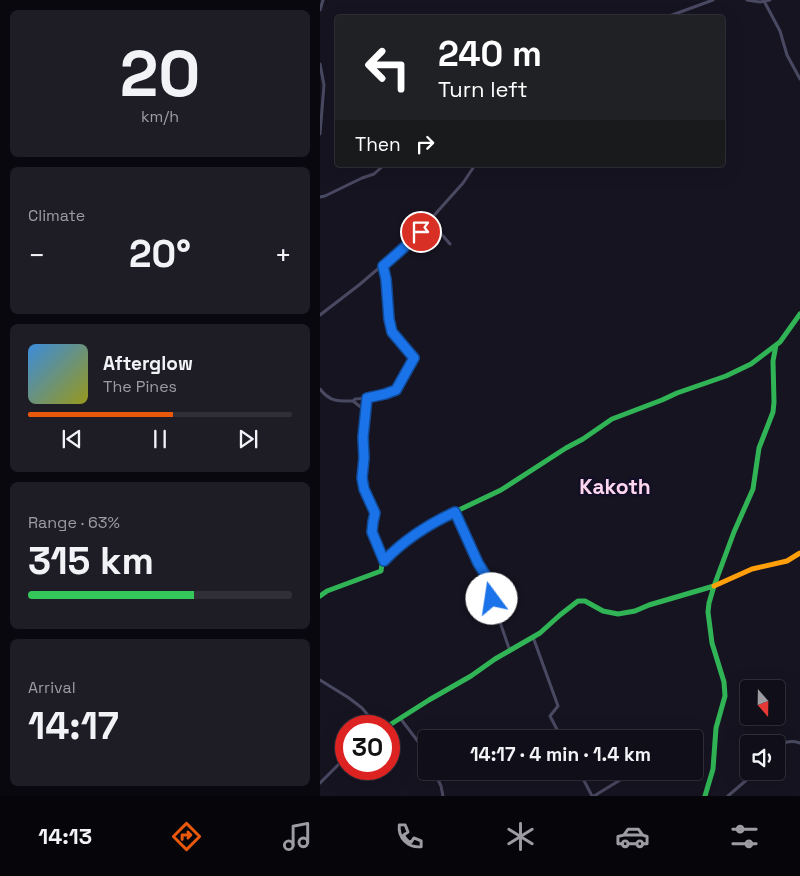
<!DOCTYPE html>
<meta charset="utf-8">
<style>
:root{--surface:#100f19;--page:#1e1d26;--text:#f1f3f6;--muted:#9c9ca2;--line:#302f38;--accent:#ea580c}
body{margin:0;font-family:"Space Grotesk",sans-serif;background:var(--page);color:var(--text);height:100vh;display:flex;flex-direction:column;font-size:19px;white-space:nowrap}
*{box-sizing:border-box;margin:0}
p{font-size:16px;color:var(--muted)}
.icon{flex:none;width:28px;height:28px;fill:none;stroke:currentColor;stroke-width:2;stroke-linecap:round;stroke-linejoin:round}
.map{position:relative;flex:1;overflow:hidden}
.sheet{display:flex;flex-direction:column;gap:10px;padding:10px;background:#09080e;width:320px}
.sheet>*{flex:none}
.top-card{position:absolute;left:15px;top:15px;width:390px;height:152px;border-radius:5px;box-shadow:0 5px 20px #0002,0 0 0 1px var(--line);background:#202124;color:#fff;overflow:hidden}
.needle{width:32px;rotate:160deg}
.tools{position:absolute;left:420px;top:680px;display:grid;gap:10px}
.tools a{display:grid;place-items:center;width:45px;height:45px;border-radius:5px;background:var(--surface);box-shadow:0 5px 20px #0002,0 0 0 1px var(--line);font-size:25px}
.speed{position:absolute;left:15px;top:715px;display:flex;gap:10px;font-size:25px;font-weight:700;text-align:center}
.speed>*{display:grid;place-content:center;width:65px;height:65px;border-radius:50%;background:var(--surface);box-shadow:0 5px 20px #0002,0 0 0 1px var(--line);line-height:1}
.speed .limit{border:8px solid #d22;background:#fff;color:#111}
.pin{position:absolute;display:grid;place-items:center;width:42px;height:42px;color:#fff;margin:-21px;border:2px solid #fff;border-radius:50%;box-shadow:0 1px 5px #0007}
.me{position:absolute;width:55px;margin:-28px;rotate:346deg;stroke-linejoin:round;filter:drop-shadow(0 0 4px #0008)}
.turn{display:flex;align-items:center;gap:18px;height:105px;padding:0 20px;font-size:22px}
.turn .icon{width:65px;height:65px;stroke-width:2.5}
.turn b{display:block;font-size:35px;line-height:42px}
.then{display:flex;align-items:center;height:48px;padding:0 20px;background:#0003;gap:10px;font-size:19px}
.big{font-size:38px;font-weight:700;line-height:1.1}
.sheet .widget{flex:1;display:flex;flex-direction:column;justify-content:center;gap:8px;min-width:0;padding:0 18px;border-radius:8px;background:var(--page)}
.sheet .dial{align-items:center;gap:0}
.dial b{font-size:65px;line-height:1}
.song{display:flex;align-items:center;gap:15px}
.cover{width:60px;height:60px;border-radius:8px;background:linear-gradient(135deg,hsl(210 70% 55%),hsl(60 70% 35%))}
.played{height:5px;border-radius:2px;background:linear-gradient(90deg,var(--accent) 55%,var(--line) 55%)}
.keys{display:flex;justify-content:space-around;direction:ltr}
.heat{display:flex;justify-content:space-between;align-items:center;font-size:28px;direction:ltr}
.charge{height:8px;border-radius:4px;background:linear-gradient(90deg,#34c759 63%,var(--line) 0)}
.trip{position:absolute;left:98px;top:730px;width:285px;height:50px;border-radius:5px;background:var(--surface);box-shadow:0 5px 20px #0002,0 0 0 1px var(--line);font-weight:700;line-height:50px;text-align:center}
.tabs{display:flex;height:80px;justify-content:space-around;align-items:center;background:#06060a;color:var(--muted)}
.tabs .icon{width:35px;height:35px}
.tabs .current{color:var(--accent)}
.tabs b{font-size:22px;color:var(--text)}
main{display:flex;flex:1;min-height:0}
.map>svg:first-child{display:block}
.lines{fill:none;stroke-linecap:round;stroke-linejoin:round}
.street{stroke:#4a4962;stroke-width:3}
.fast{stroke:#30b455;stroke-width:5}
.slow{stroke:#ff9f0a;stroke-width:5}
.route-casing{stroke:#114b97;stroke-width:12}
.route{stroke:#1a73e8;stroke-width:9}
.labels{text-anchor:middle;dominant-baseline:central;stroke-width:5;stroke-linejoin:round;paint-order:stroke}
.quarter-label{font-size:21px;font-weight:bold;fill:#ffd6f0;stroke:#130f26}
</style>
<main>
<section class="sheet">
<div class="widget dial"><b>20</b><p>km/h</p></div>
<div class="widget"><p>Climate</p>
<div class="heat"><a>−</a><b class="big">20°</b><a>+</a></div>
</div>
<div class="widget">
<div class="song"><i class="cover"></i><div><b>Afterglow</b><p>The Pines</p></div></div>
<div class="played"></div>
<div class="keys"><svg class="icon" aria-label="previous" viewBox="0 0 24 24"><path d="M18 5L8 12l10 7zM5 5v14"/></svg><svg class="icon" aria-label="pause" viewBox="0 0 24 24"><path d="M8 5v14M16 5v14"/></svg><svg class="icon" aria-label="next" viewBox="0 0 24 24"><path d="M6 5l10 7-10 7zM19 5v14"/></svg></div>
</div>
<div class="widget"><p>Range · 63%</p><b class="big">315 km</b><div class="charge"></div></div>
<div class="widget"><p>Arrival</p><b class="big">14:17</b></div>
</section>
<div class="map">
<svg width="480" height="796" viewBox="0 0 480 796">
<rect width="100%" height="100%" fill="#161421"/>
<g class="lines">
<!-- street -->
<path class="street" d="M427,0L440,2L450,0
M444,1L460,31L467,55L480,79
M0,10L3,0
M344,18L393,0
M0,64L4,85L0,134
M0,197L5,196L42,178L54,174L64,165
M110,221L130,244
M0,315L39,285L93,239L143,183L155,165
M0,389C10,402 18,401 33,401L35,399C49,398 66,397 78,388L94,359L72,332L69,319L66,279L63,266
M47,398L43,437L44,459L42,478L44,489L55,513L53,522L52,531L64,561
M33,401L42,408L47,410
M135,512L158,563L166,576L172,599L190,651
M213,637L238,706L230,716L242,739
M0,680L29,698L42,708L57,726
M80,718L103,748L106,755
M456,749C463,741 471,740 480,743
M114,771L121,786L123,796
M259,771L272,796
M0,783L26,757
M274,796L305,777L318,771
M408,796L437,771"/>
<!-- fast -->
<path class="fast" d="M0,596L7,591L61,571L62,564L70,555L84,543L106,528L122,518L181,490L246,448L263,439L292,419L342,400L357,393L406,376L431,364L456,345
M68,726L109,700L151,676L175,659L220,633L240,615L258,601H265L283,611L298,614L315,611L329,605L394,586
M385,796L393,769L396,728L405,696L404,682L392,643L388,612L389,603L394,586L414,532L433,489L439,448L453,412L454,402L453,361L456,345L460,342L480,314"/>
<!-- slow -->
<path class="slow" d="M394,586L432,569L467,561L480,553"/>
</g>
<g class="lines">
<defs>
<path id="route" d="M101,232L79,252L63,266L66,279L69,319L72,332L94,358L76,390L65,394L47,398L43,437L44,458L42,478L44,489L55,513L53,522L52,532L64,561C84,540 109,524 135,512L158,563L166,576L172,599"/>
</defs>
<!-- route casing -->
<use href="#route" class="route-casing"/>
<!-- route -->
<use href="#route" class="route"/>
</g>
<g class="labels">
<!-- quarter labels -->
<g class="quarter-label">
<text x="295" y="486">Kakoth</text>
</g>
</g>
</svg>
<div class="tools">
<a><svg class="needle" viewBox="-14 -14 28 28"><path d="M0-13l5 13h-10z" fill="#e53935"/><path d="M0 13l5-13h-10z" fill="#9c9ca2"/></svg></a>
<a><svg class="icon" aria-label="sound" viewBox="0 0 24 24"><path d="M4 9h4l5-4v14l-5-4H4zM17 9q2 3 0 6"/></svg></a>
</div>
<div class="speed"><div class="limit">30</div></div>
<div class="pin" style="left:101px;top:232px;background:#d93025"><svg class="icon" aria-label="arrive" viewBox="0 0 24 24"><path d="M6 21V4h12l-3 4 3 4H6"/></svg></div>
<svg class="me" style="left:172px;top:599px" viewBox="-20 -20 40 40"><circle r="19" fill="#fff"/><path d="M0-13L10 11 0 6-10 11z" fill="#1a73e8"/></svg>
<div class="trip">14:17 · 4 min · 1.4 km</div>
<div class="top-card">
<div class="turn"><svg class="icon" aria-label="left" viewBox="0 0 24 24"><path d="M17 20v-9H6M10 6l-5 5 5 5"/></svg><div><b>240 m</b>Turn left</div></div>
<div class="then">Then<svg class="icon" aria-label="right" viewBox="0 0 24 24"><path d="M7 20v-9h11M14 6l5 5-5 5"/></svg></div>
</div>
</div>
</main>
<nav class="tabs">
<b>14:13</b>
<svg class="icon current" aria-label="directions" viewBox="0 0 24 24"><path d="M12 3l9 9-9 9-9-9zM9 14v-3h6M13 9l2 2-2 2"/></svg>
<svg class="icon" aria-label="music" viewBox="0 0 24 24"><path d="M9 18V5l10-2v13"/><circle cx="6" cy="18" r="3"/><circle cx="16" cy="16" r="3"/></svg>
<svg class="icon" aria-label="phone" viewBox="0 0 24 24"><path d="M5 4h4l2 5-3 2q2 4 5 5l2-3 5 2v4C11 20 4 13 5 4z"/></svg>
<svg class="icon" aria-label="climate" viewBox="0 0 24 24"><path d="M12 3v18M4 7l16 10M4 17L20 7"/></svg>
<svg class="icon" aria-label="car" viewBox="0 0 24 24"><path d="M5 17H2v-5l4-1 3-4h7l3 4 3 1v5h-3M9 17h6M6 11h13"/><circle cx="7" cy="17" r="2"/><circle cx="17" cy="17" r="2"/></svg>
<svg class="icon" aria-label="filters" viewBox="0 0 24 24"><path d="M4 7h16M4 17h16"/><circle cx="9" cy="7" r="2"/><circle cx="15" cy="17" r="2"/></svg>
</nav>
